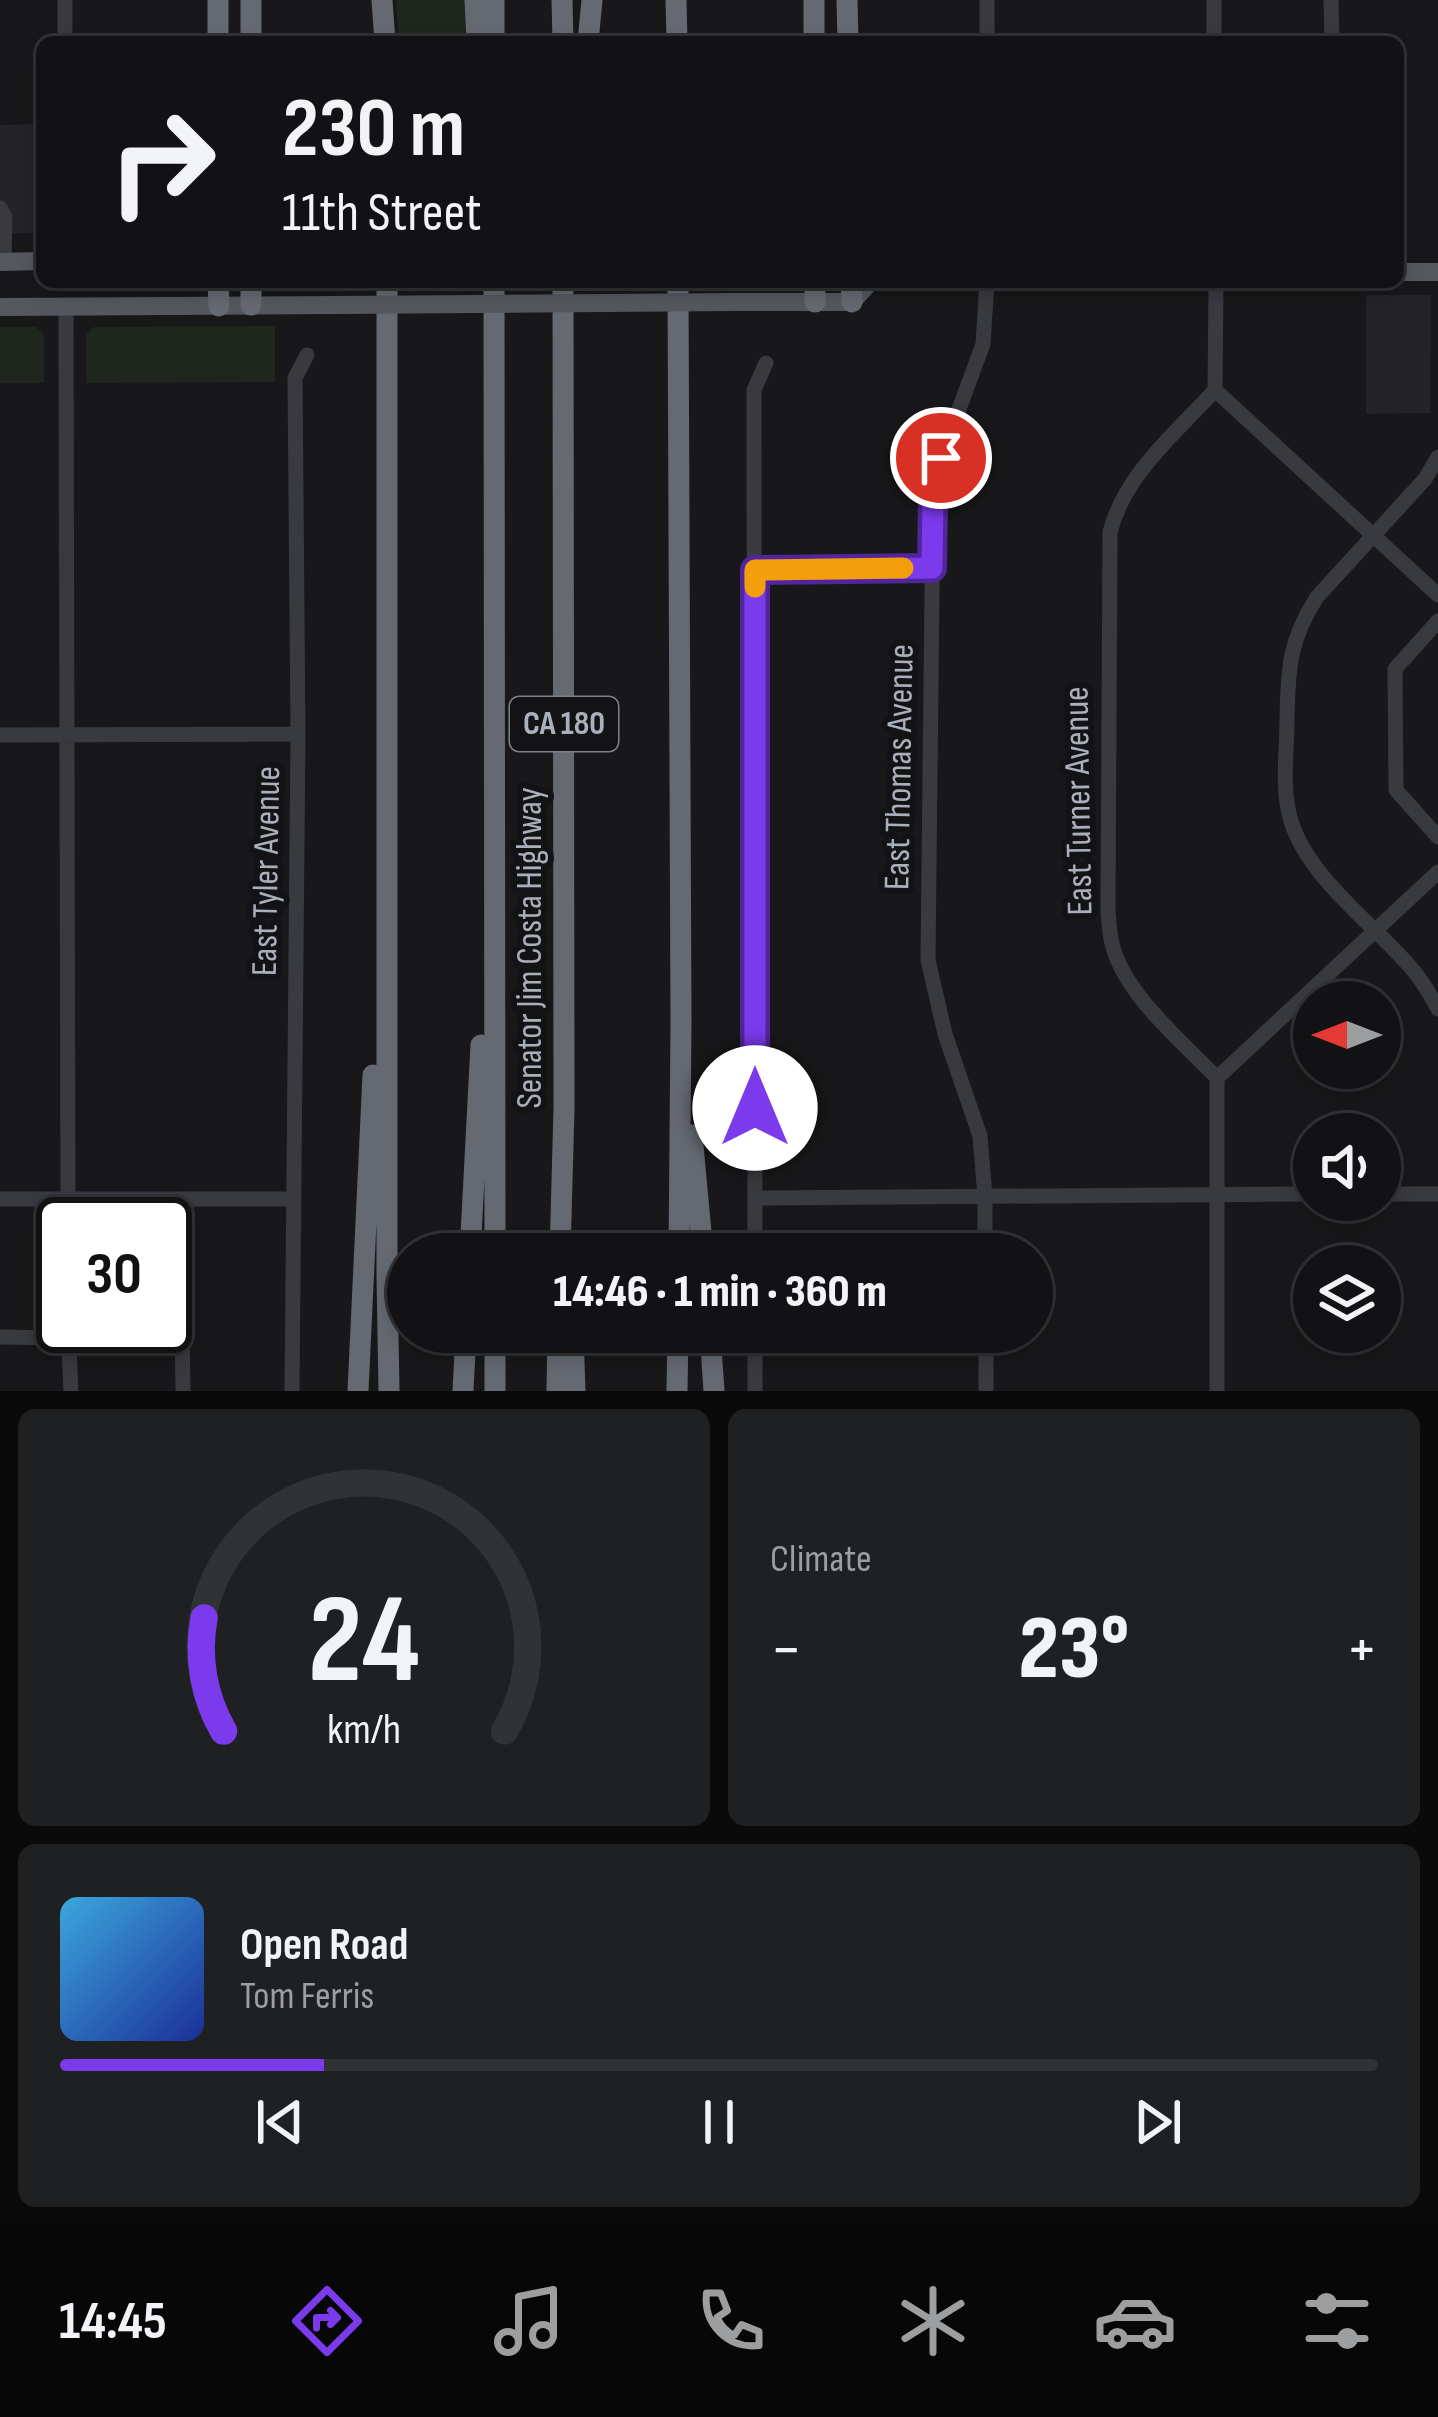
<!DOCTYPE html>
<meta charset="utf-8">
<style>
:root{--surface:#121214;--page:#1f2022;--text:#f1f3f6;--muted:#9c9ea0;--line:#313234;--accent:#7c3aed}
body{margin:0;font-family:"Sofia Sans Condensed",sans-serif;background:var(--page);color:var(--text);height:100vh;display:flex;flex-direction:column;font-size:45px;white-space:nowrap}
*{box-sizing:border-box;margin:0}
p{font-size:39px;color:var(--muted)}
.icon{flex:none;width:66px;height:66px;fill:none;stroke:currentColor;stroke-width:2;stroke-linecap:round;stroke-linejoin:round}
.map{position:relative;height:1391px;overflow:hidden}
.sheet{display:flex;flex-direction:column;gap:18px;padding:18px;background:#0a0a0b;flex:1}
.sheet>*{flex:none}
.banner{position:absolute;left:36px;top:36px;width:1368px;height:252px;border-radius:18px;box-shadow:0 6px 18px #0003,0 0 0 3px var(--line);background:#121214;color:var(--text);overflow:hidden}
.needle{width:78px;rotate:270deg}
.tools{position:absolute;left:1293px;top:981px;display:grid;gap:24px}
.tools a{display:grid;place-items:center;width:108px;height:108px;border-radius:50%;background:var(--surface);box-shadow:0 6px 18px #0003,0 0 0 3px var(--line);font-size:60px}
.speed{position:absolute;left:36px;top:1197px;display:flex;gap:24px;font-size:60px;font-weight:700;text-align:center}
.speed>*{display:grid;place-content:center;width:156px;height:156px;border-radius:50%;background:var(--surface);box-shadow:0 6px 18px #0003,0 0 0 3px var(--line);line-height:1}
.speed .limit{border:6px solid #111;border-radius:18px;background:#fff;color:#111}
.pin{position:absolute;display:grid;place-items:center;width:102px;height:102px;color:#fff;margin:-51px;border:6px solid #fff;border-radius:50%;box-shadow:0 3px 12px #0007}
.me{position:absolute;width:132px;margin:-66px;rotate:0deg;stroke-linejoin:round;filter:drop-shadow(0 0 9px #0008)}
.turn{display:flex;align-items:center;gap:42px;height:252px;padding:0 48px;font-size:54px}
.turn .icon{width:156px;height:156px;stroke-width:2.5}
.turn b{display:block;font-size:84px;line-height:102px}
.big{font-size:90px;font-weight:800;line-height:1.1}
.sheet .widget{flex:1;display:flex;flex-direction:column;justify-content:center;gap:18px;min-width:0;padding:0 42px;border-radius:18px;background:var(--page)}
.sheet .dial{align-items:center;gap:0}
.dial svg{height:312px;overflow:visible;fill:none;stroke:var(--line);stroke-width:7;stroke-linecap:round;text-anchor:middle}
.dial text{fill:var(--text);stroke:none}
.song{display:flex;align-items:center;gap:36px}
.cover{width:144px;height:144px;border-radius:18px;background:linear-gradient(135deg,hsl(200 70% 55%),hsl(230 70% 35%))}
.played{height:12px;border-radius:6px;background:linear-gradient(90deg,var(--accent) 20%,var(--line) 20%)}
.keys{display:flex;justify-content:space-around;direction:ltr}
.heat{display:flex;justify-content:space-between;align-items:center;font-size:66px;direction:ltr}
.sheet .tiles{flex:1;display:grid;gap:18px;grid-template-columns:1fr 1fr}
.widget:last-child{grid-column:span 2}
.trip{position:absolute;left:387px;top:1233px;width:666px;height:120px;border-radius:60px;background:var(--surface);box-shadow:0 6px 18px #0003,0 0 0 3px var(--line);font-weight:800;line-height:120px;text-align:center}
.tabs{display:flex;height:192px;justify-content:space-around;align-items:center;background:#070708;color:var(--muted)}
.tabs .icon{width:84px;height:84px}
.tabs .active{color:var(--accent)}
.tabs b{font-size:54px;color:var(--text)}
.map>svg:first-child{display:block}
.built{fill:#242428}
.grass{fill:#1e261e}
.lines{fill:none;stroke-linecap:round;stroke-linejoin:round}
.minor{stroke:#393a40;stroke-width:15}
.major{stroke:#55575f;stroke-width:18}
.highway{stroke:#656971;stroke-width:21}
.major-bridge{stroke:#55575f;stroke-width:18}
.route-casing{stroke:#51269a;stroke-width:30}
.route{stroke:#7c3aed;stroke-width:21}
.slow{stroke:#f59e0b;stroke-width:21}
.labels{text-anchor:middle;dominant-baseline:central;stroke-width:12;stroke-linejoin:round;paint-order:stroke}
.shield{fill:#131316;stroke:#7d818a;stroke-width:3}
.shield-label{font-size:33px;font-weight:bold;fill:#aab0bb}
.street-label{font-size:36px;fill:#aab0bb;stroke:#131316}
</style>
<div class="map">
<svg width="1438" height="1391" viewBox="0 0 1438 1391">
<rect width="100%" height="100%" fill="#18181a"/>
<!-- built -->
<path class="built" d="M42,124V227L36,233H0V125Z
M1431,295L1430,413L1366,414V295Z"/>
<!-- grass -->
<path class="grass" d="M396,0H465V42H399Z
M275,326V382L86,383V335L94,327Z
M0,327H36L44,335V383H0Z"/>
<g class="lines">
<!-- minor -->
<path class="minor" d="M987,0V42
M1214,0V42
M1331,0L1332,42
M65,42V0
M0,208L5,217L4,262
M1216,282L1215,390C1175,434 1125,474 1110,532L1108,909C1109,921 1109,935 1113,947C1127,997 1182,1041 1217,1078V1391
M66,307L68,1224
M1215,390L1438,595
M1438,457L1425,479L1317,597C1289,640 1288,669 1287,719C1287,752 1281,789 1291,821C1309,879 1374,924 1413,970C1423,982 1431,996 1438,1009
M755,570L932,568
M1438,621L1395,669L1396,790L1438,837
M0,735L298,734
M1217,1078L1438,872
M1380,1194H1438
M755,1198L1314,1194
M0,1199H294
M180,1199L183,1391
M755,1254L754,390L766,363
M985,1254V1197L980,1136L945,1034L928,960L933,500L941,458L983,344L987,282
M68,1326L71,1391
M755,1332V1391
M986,1332V1391
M0,1337L68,1338
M292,1391L298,734L295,378L307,355"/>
<!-- major -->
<path class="major" d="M0,262L42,261
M1398,272H1438
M734,302H852L870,282
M0,307L335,305"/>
<!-- highway -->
<path class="highway" d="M382,0L385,42
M475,0L477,42
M494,0V42
M562,0L563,42
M676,0L677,42
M814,0V42
M847,0L848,42
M218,42V0
M251,42V0
M588,42L592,0
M218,282L219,306
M251,282V305
M387,282V1276L389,1391
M494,282L495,1254
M678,282L681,1021L679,1254
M815,282V302
M851,282L852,302
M692,1135L703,1254
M470,1254L481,1045
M560,1254L564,1109L563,282
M495,1332V1391
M573,1332L575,1391
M710,1332L714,1391
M358,1391L373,1075
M463,1391L466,1332
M557,1391L558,1332
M677,1391L678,1332"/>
<!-- major-bridge -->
<path class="major-bridge" d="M335,305L734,302"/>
</g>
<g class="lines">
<defs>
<path id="route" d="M755,1108V570L932,568L933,500L941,458"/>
</defs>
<!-- route casing -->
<use href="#route" class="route-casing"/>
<!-- route -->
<use href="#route" class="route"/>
<!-- slow -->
<path class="slow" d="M755,587V570L903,568"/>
</g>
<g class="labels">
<!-- shield labels -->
<rect class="shield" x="510" y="697" width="108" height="54" rx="9"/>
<g class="shield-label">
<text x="564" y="724">CA 180</text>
</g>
<!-- street labels -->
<g class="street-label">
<text transform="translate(900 767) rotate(-89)">East Thomas Avenue</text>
<text transform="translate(1079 801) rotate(-91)">East Turner Avenue</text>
<text transform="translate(267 871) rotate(-89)">East Tyler Avenue</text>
<text transform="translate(530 948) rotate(-90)">Senator Jim Costa Highway</text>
</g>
</g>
</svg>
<div class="tools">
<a><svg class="needle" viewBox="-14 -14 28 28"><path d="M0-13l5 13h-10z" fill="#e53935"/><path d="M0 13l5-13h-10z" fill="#9c9ea0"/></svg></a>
<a><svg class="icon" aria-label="sound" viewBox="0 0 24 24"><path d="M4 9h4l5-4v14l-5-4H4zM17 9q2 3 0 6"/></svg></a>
<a><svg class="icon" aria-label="layers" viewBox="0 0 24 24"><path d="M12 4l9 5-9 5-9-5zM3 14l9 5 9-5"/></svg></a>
</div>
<div class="speed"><div class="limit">30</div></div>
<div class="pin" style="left:941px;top:458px;background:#d93025"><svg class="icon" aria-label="arrive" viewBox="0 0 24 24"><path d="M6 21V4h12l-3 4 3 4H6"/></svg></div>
<svg class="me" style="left:755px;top:1108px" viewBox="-20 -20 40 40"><circle r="19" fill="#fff"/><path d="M0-13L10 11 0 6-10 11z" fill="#7c3aed"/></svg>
<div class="trip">14:46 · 1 min · 360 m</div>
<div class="banner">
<div class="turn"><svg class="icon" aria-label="right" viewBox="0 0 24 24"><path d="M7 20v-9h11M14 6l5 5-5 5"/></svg><div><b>230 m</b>11th Street</div></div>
</div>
</div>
<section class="sheet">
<div class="tiles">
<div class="widget dial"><svg viewBox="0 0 100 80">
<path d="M14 69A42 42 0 1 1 86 69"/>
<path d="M14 69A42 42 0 0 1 9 40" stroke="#7c3aed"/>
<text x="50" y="56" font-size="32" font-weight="700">24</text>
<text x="50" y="72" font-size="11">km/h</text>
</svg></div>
<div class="widget"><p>Climate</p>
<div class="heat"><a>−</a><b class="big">23°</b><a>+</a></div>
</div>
<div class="widget">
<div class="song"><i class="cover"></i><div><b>Open Road</b><p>Tom Ferris</p></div></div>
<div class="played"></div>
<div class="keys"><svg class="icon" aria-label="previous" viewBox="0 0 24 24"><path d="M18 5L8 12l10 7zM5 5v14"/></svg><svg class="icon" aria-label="pause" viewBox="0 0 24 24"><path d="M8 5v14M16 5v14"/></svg><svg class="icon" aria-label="next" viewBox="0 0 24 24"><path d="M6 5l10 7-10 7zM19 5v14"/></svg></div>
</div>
</div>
</section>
<nav class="tabs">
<b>14:45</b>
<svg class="icon active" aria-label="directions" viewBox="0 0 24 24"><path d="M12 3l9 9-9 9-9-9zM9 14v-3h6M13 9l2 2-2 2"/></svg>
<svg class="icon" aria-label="music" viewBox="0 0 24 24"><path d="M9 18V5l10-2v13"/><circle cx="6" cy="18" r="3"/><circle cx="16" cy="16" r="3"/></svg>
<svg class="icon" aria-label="phone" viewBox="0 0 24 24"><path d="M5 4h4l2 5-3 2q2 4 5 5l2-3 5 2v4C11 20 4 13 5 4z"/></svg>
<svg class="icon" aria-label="climate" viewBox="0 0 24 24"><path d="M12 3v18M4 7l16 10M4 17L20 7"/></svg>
<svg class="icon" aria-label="car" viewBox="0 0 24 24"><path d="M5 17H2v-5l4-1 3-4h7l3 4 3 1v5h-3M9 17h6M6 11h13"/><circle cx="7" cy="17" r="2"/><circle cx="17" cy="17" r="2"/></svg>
<svg class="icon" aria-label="filters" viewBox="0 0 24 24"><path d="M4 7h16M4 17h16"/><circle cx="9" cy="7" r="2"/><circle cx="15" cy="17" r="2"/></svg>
</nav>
